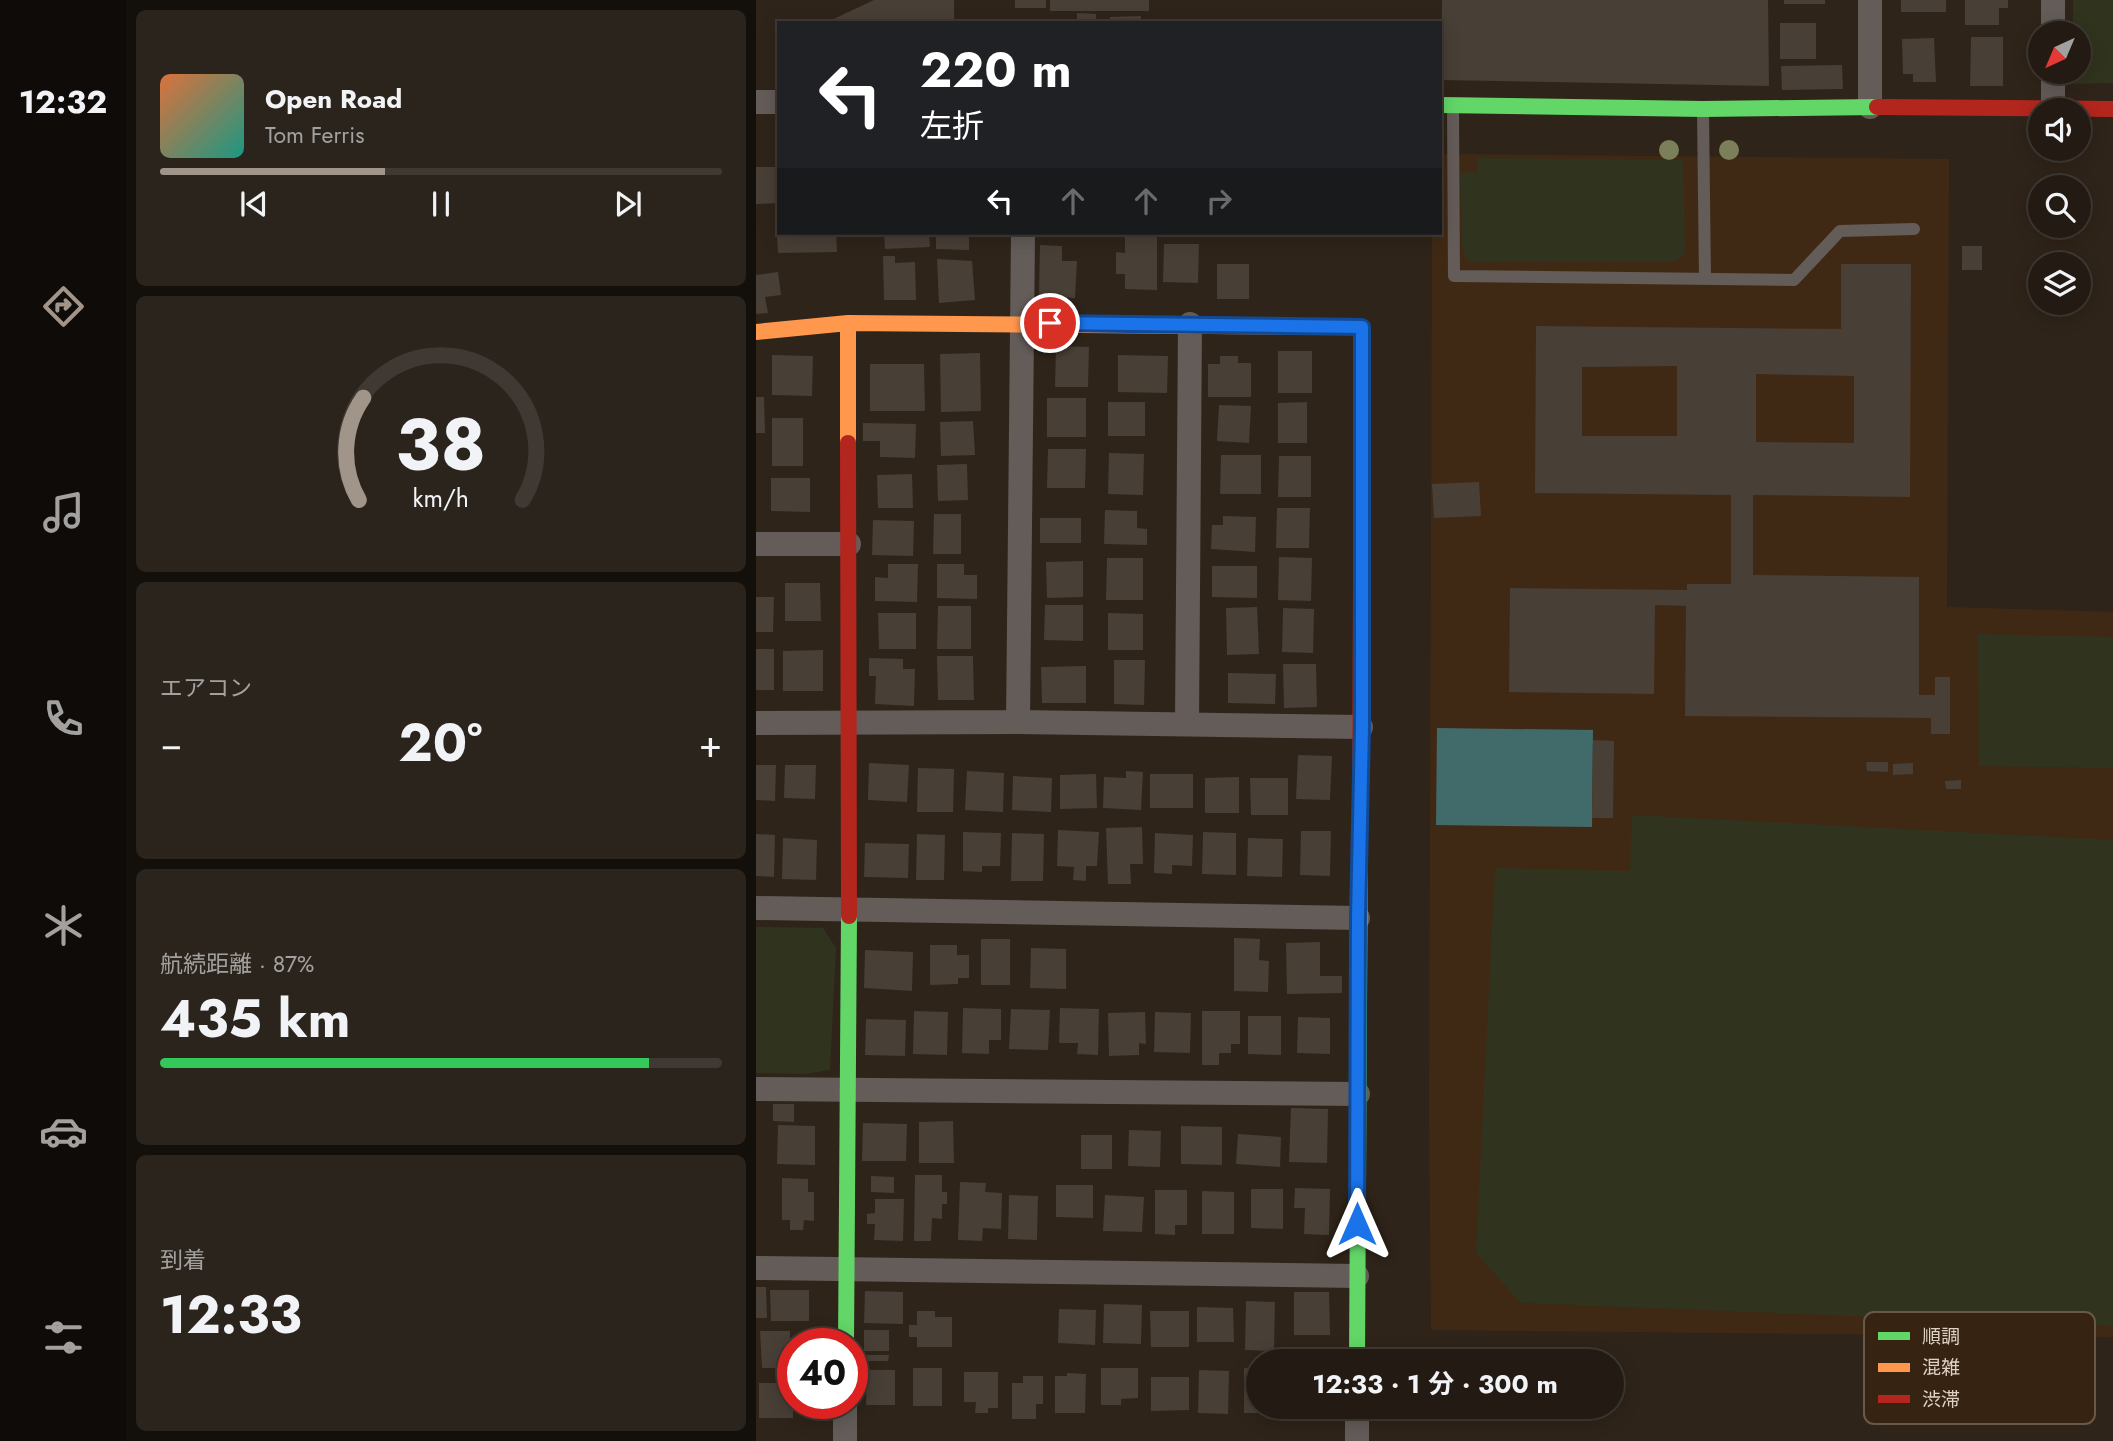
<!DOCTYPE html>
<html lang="ja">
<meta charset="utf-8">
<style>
:root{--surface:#231b13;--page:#2b241c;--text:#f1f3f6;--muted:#a3a1a0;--line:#403933;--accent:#a19489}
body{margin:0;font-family:Jost,"Noto Sans JP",sans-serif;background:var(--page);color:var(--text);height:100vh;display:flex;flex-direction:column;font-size:26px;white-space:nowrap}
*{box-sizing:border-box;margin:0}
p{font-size:23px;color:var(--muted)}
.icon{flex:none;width:38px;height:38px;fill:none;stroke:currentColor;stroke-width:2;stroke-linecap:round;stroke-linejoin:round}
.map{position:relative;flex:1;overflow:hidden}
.drawer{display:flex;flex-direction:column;gap:10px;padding:10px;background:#130f0a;width:630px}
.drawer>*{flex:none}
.banner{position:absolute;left:21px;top:21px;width:665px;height:214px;border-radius:0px;box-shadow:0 4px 18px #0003,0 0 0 2px var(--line);background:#202124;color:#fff;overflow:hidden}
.needle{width:46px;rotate:224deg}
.controls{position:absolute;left:1272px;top:21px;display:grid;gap:14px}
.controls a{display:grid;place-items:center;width:63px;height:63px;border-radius:50%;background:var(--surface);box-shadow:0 4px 18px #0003,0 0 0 2px var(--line);font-size:35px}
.speed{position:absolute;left:21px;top:1328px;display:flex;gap:14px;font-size:35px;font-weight:700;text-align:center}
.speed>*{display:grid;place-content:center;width:91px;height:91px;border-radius:50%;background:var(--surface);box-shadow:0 4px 18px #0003,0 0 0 2px var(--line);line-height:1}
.speed .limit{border:10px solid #d22;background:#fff;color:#111}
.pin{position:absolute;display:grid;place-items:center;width:60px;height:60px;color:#fff;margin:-30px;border:4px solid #fff;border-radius:50%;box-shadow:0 2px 7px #0007}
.me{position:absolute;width:77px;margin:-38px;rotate:0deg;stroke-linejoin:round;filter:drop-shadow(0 0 5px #0008)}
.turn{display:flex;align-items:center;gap:24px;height:147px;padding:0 28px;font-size:32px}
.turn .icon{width:91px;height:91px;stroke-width:2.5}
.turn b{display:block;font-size:49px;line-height:60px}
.lanes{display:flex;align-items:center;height:66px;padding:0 28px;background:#0003;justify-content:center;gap:35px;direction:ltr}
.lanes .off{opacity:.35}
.big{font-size:52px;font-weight:700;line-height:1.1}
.drawer .widget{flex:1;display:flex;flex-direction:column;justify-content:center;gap:10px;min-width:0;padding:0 24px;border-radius:10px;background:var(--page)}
.drawer .dial{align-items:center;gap:0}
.dial svg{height:182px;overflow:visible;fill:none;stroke:var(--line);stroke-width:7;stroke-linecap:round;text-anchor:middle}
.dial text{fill:var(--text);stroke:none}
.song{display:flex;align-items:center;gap:21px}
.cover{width:84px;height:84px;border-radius:10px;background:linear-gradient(135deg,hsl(20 70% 55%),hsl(170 70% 35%))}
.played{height:7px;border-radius:4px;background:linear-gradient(90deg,var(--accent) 40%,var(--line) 40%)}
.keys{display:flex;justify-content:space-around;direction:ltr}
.heat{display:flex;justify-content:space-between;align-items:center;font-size:38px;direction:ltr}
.charge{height:10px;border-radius:5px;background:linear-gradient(90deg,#34c759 87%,var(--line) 0)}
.trip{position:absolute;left:490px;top:1349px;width:378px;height:70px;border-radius:35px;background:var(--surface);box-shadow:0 4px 18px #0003,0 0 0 2px var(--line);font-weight:700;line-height:70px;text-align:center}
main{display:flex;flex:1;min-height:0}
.tabs{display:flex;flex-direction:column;width:126px;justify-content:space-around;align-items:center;background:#0e0b08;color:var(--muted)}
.tabs .icon{width:49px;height:49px}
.tabs .on{color:var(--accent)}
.tabs b{font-size:32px;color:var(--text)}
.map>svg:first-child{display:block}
.built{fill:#402914}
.green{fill:#30341e}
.water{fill:#416a6b}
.building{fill:#483f36;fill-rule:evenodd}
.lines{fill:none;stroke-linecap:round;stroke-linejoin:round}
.lane{stroke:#635c59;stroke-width:12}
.street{stroke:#635c59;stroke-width:24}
.fast{stroke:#63d668;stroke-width:16}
.slow{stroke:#ff974d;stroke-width:16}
.jam{stroke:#b3261e;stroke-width:16}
.tree{fill:#7b7f5a}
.route-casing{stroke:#114b97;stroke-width:18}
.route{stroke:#1a73e8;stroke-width:12}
.key{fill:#372311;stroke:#695747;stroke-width:2}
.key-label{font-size:19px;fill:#ded1c6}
</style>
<main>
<nav class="tabs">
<b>12:32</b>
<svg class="icon on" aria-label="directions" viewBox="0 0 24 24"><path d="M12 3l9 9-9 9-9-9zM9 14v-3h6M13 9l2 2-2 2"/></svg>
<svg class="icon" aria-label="music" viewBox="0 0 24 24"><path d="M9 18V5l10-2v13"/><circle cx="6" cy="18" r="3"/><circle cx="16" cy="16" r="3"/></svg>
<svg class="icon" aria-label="phone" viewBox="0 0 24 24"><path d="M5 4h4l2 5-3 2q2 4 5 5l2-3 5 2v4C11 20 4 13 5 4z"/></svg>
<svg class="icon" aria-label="climate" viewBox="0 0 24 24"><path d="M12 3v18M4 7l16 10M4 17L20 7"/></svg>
<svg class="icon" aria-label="car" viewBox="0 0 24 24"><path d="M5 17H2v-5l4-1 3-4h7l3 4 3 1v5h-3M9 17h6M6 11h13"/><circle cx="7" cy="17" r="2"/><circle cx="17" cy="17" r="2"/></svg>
<svg class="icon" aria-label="filters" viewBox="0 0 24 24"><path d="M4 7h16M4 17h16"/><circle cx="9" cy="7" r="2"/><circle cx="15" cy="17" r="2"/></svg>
</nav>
<section class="drawer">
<div class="widget">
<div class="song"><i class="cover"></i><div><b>Open Road</b><p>Tom Ferris</p></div></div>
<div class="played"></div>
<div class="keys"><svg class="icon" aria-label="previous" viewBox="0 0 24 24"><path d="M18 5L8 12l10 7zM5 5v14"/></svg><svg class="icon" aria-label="pause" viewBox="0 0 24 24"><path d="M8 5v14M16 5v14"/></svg><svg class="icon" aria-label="next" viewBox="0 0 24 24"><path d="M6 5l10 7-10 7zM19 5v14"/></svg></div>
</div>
<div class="widget dial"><svg viewBox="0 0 100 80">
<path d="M14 69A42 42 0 1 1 86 69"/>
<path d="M14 69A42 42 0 0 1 16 24" stroke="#a19489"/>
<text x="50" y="56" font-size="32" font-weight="700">38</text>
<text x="50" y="72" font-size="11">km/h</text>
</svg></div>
<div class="widget"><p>エアコン</p>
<div class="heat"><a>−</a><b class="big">20°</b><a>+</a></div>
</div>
<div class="widget"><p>航続距離 · 87%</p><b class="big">435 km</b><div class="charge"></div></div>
<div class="widget"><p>到着</p><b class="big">12:33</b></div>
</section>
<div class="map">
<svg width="1357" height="1441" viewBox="0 0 1357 1441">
<rect width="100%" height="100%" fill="#2f2419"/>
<!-- built -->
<path class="built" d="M684,154L1193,159L1191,607L1357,612V1337L675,1330L673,1113L676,233H684Z"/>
<!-- green -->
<path class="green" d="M1317,0H1357V83L1317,84V72H1323V33H1317Z
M721,158L927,160L929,251L926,257L916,262H713L706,248L704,173L722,172Z
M1222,634L1357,637V768L1223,766Z
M876,815L1357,840V1326L765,1303L720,1253L739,868L874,871Z
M0,927L67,928L80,948L74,1070L49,1074L0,1073Z"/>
<!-- water -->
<path class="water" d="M681,728L837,730L836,827L680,825Z"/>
<!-- building -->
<path class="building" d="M118,0H198V23H69Z
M259,0H290V8H259Z
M294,0H393V11H294Z
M686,0H1012L1013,86L685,80Z
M1028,0H1069V4H1028Z
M1145,0H1190V12H1145Z
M1209,0H1252V8H1243V25H1209Z
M321,13L340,14V23H308V20H321Z
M385,16V23H354V17Z
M1024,23H1060V59H1024Z
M1215,37H1247V86H1214Z
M1178,38L1180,82H1157V74H1147L1146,39Z
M1086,65L1087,89L1026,90L1025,66Z
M0,167H23V203L0,204Z
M21,233H80L81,252L22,253Z
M128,233H173L174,247L129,249Z
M180,233H213V250L180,249Z
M369,236H401V290L369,289V274H360V252L369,253Z
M408,244H443L442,283L407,282Z
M284,245L306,246V261H321L319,298L283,296Z
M1206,246H1226V270H1206Z
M127,256H139V263L159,262L160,300H128Z
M181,259L216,261L219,300L183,303Z
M461,264H493V299H461Z
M1085,264H1155L1154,497L997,495V575L1163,577V695H1179V677H1194V734H1175V718L929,716L930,606L899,605L898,694L753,692L754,588L931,590V584H975V495L779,493L780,326L1085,329ZM921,366V436H826V367ZM1000,374L1098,376V443L1000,442Z
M22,272L25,295L9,297L12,313L0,314V275Z
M300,346L333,347L332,387H299Z
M522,351H556V393H522Z
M224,353L225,411L185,412L184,354Z
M16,355L57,356L56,396L16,395Z
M362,355L412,356L411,393L362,392Z
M464,356H482V363H495V397H452V364H464Z
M114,364H168L169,411H114Z
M0,397H8L9,433H0Z
M291,398H330V437H291Z
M352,402H389V436H352Z
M551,402V443H522V403Z
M463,405L495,406L493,443L461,441Z
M16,418H47V466H16Z
M217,421L219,455L185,456L184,422Z
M107,423L160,424L159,458L124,457V441H107Z
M292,449H330L329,488H291Z
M353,453L388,454L387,495L352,494Z
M465,455H505V494H464Z
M523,456H555V497H522Z
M211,464L212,500L182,501L181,465Z
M156,474L157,508H122L121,475Z
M15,478H54V512L15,511Z
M723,482L725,516L678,518L676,484Z
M521,508H554L553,548H520Z
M349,510L381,511V528L391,529V545L348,544Z
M178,514H205V554H177Z
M467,516L500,517L499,552L455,549L456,525H467Z
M284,518H325V543H284Z
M117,520L158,521L157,556L116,555Z
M523,557L556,558L555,601L522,600Z
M351,558H387V600H350Z
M327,561V597L291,598L290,562Z
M132,564H162L161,602L119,601V577L132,578Z
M181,564H208V575H221V599L181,598Z
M456,566H501V598L456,597Z
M29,583H64L65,621H29Z
M0,597H18L17,632H0Z
M289,605H327V641L288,640Z
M182,606H215V649H181Z
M501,607L503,654L471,655L470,608Z
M527,608L558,609L557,653L526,652Z
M122,613H160V649H123Z
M352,613L387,614V650H352Z
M0,649H18V690H0Z
M67,650V691H27V651Z
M181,656H217L218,700H182Z
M113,658L147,659V669H159L158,706L119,704L120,676H113Z
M358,660H389L388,705L358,704Z
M527,664H560L561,707L528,708Z
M330,666V703H286L285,667Z
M472,673L520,674L519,704L472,703Z
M837,740L858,741L857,818H836Z
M542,755L576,756L574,800L540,799Z
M1110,762H1132V772L1111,771Z
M113,763L153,765L151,802L112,800Z
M1157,763V774L1137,775V764Z
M0,765H20L19,801L0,800Z
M29,765H60L59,799L28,798Z
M162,768L198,769L197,812H161Z
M211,771L248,773L247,812L209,810Z
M370,771L387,772L385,810L347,808L348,777L370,778Z
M340,774L341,808L304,809V775Z
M394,774H437V808H394Z
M257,776L296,778L295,812L256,810Z
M483,777V813H449V778Z
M494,778H532V815H495Z
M1205,780V789H1190L1189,781Z
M386,827L387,864H374L375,884H352L350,828Z
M302,830L343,832L341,866H330V881L317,880L318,867L301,866Z
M545,831H575L574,876L544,875Z
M207,832L245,833L244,866H226V872L207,871Z
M447,832L480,833V875L446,874Z
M256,833L288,834L287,881H255Z
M399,833L437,835L436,866L416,865V874L398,873Z
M0,834L19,835L18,877L0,876Z
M161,834L189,835L188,880H160Z
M27,838L61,840L60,880L26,879Z
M492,838L527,839L526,877L491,876Z
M109,843L153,844L152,878L108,877Z
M478,938L504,939L503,960L513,961L512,992L478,991Z
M225,939H254V985H225Z
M564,942V976H586V993L531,994L530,943Z
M174,945H201V955H213V978H202V984L174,985Z
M275,948L310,949V989L274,988Z
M109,950L157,952L156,991L108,988Z
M207,1008L245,1009V1040H233V1054L206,1053Z
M304,1008L343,1009L342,1055L321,1054L322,1043H303Z
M255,1009L294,1010L292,1050L253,1049Z
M158,1011L192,1012L191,1055L157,1054Z
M446,1011H484V1044H475V1053H463V1065H446Z
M389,1012L390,1044L383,1043V1055L353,1056L352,1013Z
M399,1012L435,1013L434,1053L398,1052Z
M492,1016H525V1055L492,1054Z
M542,1017L574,1018V1054L541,1053Z
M110,1019L150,1020L149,1056L109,1055Z
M17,1104H38V1122L17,1121Z
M535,1108L572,1109L571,1163L533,1162Z
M197,1121L198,1163H163V1122Z
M107,1123L151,1124L150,1161H106Z
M22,1125L59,1126V1165L21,1164Z
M425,1126L466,1127V1165L425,1164Z
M373,1130L405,1131L404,1167L372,1166Z
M482,1134L525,1137L524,1167L480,1164Z
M325,1135H356V1169H325Z
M159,1175H186V1192H191V1204H186V1219L176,1218L175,1241H158Z
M115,1176L138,1177V1193L115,1192Z
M26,1178L52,1179V1192H58V1221L48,1220L47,1230H34V1220H26Z
M204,1182L230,1183L229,1192L246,1193L245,1229L227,1228L226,1241L202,1240Z
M300,1185H337V1218L300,1217Z
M539,1188L574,1189L573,1235L548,1234L549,1208H538Z
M495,1189H527V1229L495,1228Z
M399,1190H431V1225H419V1235L399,1234Z
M446,1191L478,1192V1234H446Z
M253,1195L282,1196L281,1240L252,1239Z
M349,1195L388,1197L386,1232L347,1231Z
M119,1199H148L147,1241L118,1240L119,1224H111V1214L119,1213Z
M0,1287H10L11,1318H0Z
M14,1290H53V1321H15Z
M109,1291L147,1292V1324L108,1323Z
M538,1292H573L574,1335H538Z
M490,1301L519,1302L518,1351L489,1350Z
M348,1304L386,1305L385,1344L347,1343Z
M441,1307L477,1308L478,1342H441Z
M303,1309L340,1310L339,1345L302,1343Z
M161,1311H179V1317H196V1347H161V1337H153V1325H161Z
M394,1311H433V1347H395Z
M108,1330H133V1351H108Z
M4,1331H34V1338H41V1344H37V1368H6Z
M109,1355H133L132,1361H109Z
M562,1355H584V1362H562Z
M157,1368H186V1406H157Z
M345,1368H382V1398L365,1399V1405H345Z
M488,1368H502V1407H520V1413H488Z
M111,1370H139V1405H110Z
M443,1370L473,1371L472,1414L442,1413Z
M208,1372H242V1408H232V1413H219L220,1402H208Z
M311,1373L330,1374L329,1413H299V1376H311Z
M267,1376H287V1404H280V1419H256V1383H267Z
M395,1377H433V1410L395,1411Z
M3,1383H22V1389H37V1418H3Z
M536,1407H565V1418L535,1417Z"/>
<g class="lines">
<!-- lane -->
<path class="lane" d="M697,107L698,276L1038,280L1084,231L1158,229
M947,111L949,279"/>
<!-- street -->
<path class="street" d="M1297,33V0
M0,102H23
M1114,107V0
M1297,108V72
M0,544H93
M262,722L267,233
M0,723L262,722L605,727
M431,724L434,324
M0,908L602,918
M0,1089L602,1094
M0,1268L601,1276
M89,1441V1404
M601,1441V1407"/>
<!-- fast -->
<path class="fast" d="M684,105L947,109L1121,107
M90,1344L93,916
M601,1362L604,830"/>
<!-- slow -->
<path class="slow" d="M92,323V443
M0,332L92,323L574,327"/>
<!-- jam -->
<path class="jam" d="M1121,107L1357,109
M574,327H606L604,830
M92,443L93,916"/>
</g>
<!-- trees -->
<g class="tree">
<circle cx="913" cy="150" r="10"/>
<circle cx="973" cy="150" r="10"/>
</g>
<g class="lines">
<defs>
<path id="route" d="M294,323L606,327V727L602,918L601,1224"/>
</defs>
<!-- route casing -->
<use href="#route" class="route-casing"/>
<!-- route -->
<use href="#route" class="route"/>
</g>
<!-- legend -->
<rect x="1108" y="1312" width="231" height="112" rx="10" class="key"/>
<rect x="1122" y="1332" width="32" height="8" fill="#63d668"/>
<rect x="1122" y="1363" width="32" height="9" fill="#ff974d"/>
<rect x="1122" y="1395" width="32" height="8" fill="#b3261e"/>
<g class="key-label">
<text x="1166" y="1343">順調</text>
<text x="1166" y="1374">混雑</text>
<text x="1166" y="1406">渋滞</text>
</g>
</svg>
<div class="controls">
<a><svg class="needle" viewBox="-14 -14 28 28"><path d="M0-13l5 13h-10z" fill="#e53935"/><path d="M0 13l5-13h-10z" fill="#a3a1a0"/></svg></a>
<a><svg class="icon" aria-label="sound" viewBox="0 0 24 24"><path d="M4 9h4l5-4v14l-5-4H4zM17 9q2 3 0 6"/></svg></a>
<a><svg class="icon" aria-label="search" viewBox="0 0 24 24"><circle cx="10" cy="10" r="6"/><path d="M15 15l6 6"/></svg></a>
<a><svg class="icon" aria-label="layers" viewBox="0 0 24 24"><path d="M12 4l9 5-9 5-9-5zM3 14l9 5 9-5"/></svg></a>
</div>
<div class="speed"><div class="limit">40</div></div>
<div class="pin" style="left:294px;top:323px;background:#d93025"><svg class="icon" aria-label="arrive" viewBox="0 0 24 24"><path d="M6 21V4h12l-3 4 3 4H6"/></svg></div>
<svg class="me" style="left:601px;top:1224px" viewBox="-20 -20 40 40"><path d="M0-17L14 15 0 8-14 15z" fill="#1a73e8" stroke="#fff" stroke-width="4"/></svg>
<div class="trip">12:33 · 1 分 · 300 m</div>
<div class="banner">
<div class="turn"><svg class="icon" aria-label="left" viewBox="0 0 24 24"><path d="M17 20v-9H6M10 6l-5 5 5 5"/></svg><div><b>220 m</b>左折</div></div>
<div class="lanes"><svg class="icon" aria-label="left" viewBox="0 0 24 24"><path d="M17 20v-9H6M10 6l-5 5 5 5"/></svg><svg class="icon off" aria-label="ahead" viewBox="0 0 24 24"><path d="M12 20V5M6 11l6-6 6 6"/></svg><svg class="icon off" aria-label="ahead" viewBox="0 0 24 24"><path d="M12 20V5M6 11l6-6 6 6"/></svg><svg class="icon off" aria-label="right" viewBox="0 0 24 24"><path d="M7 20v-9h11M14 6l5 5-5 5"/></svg></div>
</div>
</div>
</main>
